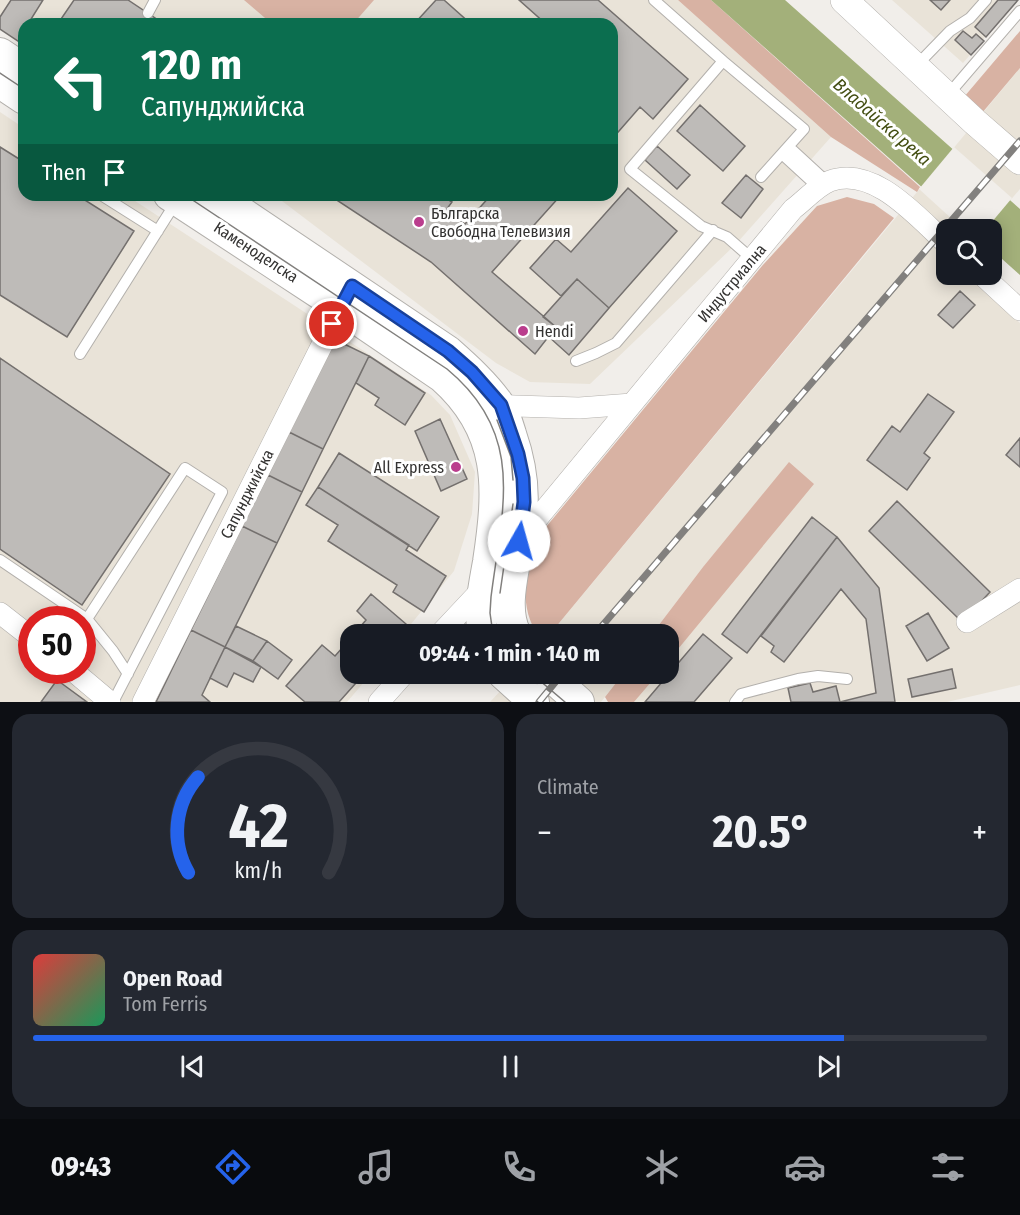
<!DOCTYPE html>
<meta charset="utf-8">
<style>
:root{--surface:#171b24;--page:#242831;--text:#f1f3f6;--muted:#9ea1a6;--line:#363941;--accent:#2563eb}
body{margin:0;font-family:"Fira Sans Condensed",sans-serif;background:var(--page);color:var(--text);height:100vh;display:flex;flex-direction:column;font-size:22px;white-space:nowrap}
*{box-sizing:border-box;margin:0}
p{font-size:20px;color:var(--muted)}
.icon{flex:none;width:33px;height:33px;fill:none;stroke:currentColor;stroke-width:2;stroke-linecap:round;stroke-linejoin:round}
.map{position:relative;height:702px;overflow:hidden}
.drawer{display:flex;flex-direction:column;gap:12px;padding:12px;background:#0d0f14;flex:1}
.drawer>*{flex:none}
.top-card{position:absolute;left:18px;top:18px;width:600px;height:183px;border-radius:18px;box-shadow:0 3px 15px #0003;background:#0b6e4f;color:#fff;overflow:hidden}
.tools{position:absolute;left:936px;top:219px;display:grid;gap:12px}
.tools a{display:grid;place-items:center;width:66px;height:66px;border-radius:12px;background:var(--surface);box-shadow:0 3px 15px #0003;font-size:30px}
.speed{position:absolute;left:18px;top:606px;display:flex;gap:12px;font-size:30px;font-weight:700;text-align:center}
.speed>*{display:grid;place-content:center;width:78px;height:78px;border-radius:50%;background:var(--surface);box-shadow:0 3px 15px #0003;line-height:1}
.speed .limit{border:9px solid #d22;background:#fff;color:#111}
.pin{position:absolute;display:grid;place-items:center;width:51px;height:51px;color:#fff;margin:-26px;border:3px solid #fff;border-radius:50%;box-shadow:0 2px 6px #0007}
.me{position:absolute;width:66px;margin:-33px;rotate:7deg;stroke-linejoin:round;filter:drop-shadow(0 0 4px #0008)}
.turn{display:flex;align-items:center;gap:21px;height:126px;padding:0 24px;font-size:27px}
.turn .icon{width:78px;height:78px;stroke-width:2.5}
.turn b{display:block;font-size:42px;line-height:51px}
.then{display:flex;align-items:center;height:57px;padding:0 24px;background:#0003;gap:12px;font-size:22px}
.big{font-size:45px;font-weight:700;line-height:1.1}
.drawer .tile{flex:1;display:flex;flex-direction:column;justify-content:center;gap:9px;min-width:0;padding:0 21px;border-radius:18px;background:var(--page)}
.drawer .dial{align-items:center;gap:0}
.dial svg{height:156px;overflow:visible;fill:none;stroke:var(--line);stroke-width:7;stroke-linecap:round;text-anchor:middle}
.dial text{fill:var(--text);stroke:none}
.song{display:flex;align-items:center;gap:18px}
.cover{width:72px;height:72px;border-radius:9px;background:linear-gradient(135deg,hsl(0 70% 55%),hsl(150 70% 35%))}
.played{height:6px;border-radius:3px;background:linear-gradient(90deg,var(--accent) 85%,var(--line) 85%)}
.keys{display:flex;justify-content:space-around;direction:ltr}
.heat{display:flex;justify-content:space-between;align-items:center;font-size:33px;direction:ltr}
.drawer .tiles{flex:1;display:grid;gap:12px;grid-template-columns:1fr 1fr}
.tile:last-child{grid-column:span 2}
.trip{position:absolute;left:340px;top:624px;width:339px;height:60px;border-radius:18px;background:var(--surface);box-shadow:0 3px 15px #0003;font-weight:700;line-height:60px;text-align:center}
.menu{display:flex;height:96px;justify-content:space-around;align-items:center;background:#090b0e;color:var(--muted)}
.menu .icon{width:42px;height:42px}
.menu .active{color:var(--accent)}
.menu b{font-size:27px;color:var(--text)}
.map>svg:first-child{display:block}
.built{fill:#e9e3d8;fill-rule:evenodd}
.green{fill:#d8b2a3}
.water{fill:#a3b07a}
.pier{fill:#f1eeea}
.building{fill:#bebbb8;stroke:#74706e;stroke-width:1.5}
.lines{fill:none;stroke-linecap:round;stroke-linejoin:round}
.service-casing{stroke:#b3b0ac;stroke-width:12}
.minor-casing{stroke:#b3b0ac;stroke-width:22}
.tertiary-casing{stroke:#b3b0ac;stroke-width:28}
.secondary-casing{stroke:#b3b0ac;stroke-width:32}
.service{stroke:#fff;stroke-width:10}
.minor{stroke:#fff;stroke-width:21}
.tertiary{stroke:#fff;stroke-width:27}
.secondary{stroke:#fff;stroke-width:30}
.tram{stroke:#82807e;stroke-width:1.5}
.rail-casing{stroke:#82807e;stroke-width:7}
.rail{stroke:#fff;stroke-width:4.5;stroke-dasharray:14;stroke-linecap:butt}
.route-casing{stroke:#184099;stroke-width:15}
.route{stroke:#2563eb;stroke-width:10}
.poi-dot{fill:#ba3d8d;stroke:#fff;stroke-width:2}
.labels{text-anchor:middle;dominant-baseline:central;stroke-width:6;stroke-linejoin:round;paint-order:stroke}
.poi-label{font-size:16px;fill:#333231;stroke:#fff;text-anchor:start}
.street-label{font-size:16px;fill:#333231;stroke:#fff}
.water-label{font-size:18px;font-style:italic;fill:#434e12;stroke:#fff}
</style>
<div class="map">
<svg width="1020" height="702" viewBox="0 0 1020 702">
<rect width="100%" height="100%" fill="#f1eeea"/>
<!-- built -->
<path class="built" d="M0,0H678L831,137L736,244L590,384L530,382L496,363L274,195H612V24H24V45L0,30Z
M892,0H1017L963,63Z
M1020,68V189L986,229L946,230V274L966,275L1020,323V685L947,702H634L658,674H669V660L789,463L703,567L652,634H550Z
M0,112L24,128V195H126L431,395L450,415L475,472L472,514L454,571L403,634H351V674H371L347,702H0ZM32,620H82V670H32Z
M516,674H623L601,702H490Z"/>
<!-- green -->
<path class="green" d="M244,0H374L353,24H272Z
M678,0H711L920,187L917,192L831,137Z
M1020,31V68L982,113L964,97Z
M847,197L874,204L894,218L550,634H538C524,617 523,587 528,565C530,554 536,543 541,533L762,266L817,206Z
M789,462L814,484L669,660V634H652L703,567Z
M623,674H658L634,702H608L605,697Z"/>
<!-- water -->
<path class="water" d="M711,0H785L1020,209V275L992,250V230L969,229Z"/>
<!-- pier -->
<path class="pier" d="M954,147L1012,198L986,229L964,230L919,189Z"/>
<!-- building -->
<path class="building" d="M11,0H43L28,24H24V45L0,29V17Z
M74,0H128L164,24H69L61,19Z
M436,0H444L471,24H414Z
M519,0H598L688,79L653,119L640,107L612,139V24H546Z
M930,0H950L941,10Z
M998,0H1018L986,37L975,27Z
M963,31L972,38L976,34L984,41L971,55L955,40Z
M700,105L745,146L723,171L677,131Z
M657,146L690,175L677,189L645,160Z
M0,147L24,162V195H77L134,231L67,337L0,295Z
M746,175L763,189L741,218L722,203Z
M628,188L677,231L609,308L577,279L561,296L530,268L556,239L571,252Z
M329,195H424L432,200L435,195H441L452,202L446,210L465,224L491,195H561L492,272L556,327L535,354L431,262Z
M577,279L609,308L569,355L549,337L556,327L543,317Z
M960,291L975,305L953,328L938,315Z
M334,339L369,356L323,449L289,432Z
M369,356L425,393L405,425L375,405L379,398L356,383Z
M0,358L170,474L82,605L0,549Z
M928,394L954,412L924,453L930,458L907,490L867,460L892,426L900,432Z
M440,419L467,479L441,491L415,431Z
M289,432L323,449L302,492L268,475Z
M1020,438V467L1006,455Z
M339,453L439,517L417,551L318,487Z
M268,475L302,492L277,543L242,526Z
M318,487L409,545L406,550L446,576L424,612L393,592L397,585L328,541L338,525L306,505Z
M897,501L990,592L962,622L869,531Z
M812,517L837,537L747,653L722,634Z
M242,526L277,543L225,647L191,630Z
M837,537L879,588L895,702H840L876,693L866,619L841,589L784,662L771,652L774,646L761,636Z
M371,594L406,624L397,634H354L366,620L357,611Z
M928,613L949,648L927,661L906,626Z
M236,626L267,641L253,661L225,647Z
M191,630L225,647L202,695L210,702H156Z
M703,634L732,658L694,702H645Z
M351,638V674H364L339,702H305L286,686L322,645L335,656Z
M267,641L292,660L278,679L253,661Z
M225,647L261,667L253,682L234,673L227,687L210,678Z
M952,669L956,688L912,697L908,679Z
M57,680L87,702H41Z
M810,683L813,692L836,686L840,702H791L788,688Z"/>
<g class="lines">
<defs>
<path id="service" d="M654,0L723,61L630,169L701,226L727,237L751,258
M148,13L155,0
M723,61L804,129L761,177
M915,67L950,31L970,18L986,0
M947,96L1020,11
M789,147L827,182
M782,154L819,188
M101,195L158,231
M80,354L176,202
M576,361L596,353L616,343L713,230
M0,560L87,619L113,651L128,674
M87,619L185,468L222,492L113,702
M735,702L741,694L798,679L818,676L847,679"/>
<path id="minor" d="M981,274L1020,310
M489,405L579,408L632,404
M518,542L793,209C804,201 817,186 830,181C874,165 917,217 946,243
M0,613L32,638
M967,622L1020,589
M440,634L485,586
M72,670L110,702
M143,702L346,297
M379,702L404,674"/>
<path id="tertiary" d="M844,0L975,122L1020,161"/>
<path id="secondary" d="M0,53L24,69
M0,83L24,99
M169,195L320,294L442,377C503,431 499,489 488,562C484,585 478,611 483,634
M216,195L448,351C466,367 485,384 499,404C505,413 508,424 511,434C528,483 524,512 515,562C511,584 505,613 516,634
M503,674L534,702
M548,674L579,702"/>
</defs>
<!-- service casing -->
<use href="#service" class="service-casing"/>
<!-- minor casing -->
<use href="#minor" class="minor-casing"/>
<!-- tertiary casing -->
<use href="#tertiary" class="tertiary-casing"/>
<!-- secondary casing -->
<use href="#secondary" class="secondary-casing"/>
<!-- service -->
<use href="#service" class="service"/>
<!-- minor -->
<use href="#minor" class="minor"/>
<!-- tertiary -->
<use href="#tertiary" class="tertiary"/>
<!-- secondary -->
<use href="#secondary" class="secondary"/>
<!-- tram -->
<path class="tram" d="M0,73L24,89
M185,195L447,369C527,435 502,509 491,597L490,613L493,634
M497,420L511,457L513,480
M500,593L513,504
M532,674L565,702"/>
<defs>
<path id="rail" d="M595,634L1020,141
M539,702L562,674"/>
</defs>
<!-- rail casing -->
<use href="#rail" class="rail-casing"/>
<!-- rail -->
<use href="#rail" class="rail"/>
</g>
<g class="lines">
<defs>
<path id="route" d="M332,324L352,286L448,351L472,372L501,405L518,454L523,478L524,502L519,541"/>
</defs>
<!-- route casing -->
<use href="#route" class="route-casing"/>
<!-- route -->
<use href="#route" class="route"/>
</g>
<!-- markers -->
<g class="poi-dot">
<circle cx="419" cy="222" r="6"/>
<circle cx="523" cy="331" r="6"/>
<circle cx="456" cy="467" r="6"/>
</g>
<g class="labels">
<!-- poi labels -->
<g class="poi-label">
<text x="431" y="213">Българска<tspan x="431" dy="18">Свободна Телевизия</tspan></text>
<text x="535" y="331">Hendi</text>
<text x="444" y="467" text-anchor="end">All Express</text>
</g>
<!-- street labels -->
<g class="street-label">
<text transform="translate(256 252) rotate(33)">Каменоделска</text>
<text transform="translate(732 283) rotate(-50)">Индустриална</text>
<text transform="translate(247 494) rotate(-63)">Сапунджийска</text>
</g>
<!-- water labels -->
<g class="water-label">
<text transform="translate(882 122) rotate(41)">Владайска река</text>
</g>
</g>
</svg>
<div class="tools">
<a><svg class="icon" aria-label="search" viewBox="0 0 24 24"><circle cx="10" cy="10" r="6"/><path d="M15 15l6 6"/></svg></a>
</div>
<div class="speed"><div class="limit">50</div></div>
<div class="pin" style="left:332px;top:324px;background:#d93025"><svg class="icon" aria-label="arrive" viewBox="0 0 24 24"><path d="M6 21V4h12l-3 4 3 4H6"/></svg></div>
<svg class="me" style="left:519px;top:541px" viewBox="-20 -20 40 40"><circle r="19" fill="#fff"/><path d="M0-13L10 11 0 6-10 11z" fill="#2563eb"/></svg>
<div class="trip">09:44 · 1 min · 140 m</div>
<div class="top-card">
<div class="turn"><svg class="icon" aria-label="left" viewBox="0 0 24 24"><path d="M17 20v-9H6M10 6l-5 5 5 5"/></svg><div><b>120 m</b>Сапунджийска</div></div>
<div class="then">Then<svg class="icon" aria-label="arrive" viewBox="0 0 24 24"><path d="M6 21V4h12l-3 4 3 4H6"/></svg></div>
</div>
</div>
<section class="drawer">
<div class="tiles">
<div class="tile dial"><svg viewBox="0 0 100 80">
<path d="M14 69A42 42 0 1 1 86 69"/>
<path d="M14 69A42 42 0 0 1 19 20" stroke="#2563eb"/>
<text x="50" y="56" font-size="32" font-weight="700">42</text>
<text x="50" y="72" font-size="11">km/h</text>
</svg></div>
<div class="tile"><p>Climate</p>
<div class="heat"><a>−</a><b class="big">20.5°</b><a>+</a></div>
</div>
<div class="tile">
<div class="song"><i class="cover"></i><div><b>Open Road</b><p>Tom Ferris</p></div></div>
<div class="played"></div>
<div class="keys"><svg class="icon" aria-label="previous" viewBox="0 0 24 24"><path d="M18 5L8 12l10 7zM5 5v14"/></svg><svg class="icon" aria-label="pause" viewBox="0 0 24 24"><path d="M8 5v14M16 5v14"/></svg><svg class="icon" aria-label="next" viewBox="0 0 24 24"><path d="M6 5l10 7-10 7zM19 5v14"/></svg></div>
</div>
</div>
</section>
<nav class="menu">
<b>09:43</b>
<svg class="icon active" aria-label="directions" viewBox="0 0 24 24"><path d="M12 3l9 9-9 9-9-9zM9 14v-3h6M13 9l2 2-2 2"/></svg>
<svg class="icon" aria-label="music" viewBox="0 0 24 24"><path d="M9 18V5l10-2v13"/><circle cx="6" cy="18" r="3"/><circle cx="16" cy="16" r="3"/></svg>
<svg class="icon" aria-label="phone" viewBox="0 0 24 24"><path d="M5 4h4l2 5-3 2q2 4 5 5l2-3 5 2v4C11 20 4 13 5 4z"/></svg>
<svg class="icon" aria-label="climate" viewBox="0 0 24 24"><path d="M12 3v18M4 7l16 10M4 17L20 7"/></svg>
<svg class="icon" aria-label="car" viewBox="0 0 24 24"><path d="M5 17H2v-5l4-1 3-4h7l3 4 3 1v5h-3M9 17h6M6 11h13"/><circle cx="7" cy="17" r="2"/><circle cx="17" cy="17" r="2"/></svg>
<svg class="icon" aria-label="filters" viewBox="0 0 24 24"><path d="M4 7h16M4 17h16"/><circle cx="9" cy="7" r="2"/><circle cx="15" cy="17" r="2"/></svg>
</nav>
